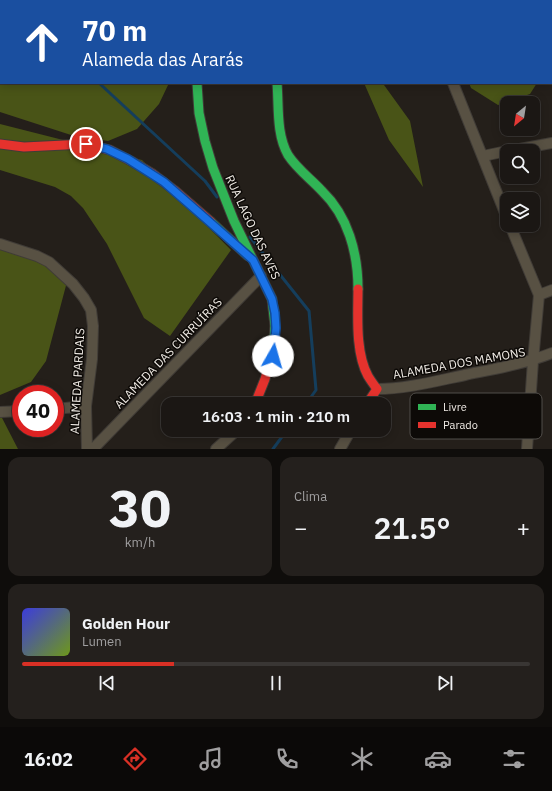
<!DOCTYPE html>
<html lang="pt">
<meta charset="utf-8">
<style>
:root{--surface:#1b1714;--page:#24201d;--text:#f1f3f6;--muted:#a09fa0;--line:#393634;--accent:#d93025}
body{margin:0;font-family:"IBM Plex Sans",sans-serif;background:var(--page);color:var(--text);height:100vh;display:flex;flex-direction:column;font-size:15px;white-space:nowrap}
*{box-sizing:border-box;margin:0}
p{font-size:13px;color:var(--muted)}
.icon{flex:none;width:22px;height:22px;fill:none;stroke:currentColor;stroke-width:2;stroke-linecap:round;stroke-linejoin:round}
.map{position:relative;height:449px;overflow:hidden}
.panel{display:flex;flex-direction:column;gap:8px;padding:8px;background:#0f0d0b;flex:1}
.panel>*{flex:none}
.hud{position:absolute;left:0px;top:0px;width:552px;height:84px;box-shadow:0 2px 10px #0003,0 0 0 1px var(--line);background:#1a4fa0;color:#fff;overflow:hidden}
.needle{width:26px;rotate:210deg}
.fabs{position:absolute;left:500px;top:96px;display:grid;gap:8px}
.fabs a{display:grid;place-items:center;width:40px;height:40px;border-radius:8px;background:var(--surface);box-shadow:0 2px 10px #0003,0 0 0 1px var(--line);font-size:20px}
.speed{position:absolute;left:12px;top:385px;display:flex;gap:8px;font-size:20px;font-weight:700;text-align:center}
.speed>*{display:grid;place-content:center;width:52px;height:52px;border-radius:50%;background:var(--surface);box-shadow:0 2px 10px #0003,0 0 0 1px var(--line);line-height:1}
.speed .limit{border:6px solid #d22;background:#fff;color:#111}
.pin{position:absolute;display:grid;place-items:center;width:34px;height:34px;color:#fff;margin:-17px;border:2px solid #fff;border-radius:50%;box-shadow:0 1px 4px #0007}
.me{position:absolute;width:44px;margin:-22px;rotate:7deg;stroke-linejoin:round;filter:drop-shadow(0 0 3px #0008)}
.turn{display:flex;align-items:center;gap:14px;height:84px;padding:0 16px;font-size:18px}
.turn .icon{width:52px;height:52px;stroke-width:2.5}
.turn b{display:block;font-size:28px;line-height:34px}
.big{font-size:30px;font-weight:600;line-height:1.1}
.panel .tile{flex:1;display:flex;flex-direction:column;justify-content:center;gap:6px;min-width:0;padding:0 14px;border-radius:12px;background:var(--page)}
.panel .dial{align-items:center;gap:0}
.dial b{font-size:52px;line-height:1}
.song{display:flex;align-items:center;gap:12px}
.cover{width:48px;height:48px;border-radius:6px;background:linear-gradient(135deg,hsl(240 70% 55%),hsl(80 70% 35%))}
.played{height:4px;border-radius:2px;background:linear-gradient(90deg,var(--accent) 30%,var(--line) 30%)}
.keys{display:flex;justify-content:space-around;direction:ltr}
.heat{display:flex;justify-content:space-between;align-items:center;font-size:22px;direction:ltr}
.panel .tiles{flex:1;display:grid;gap:8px;grid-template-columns:1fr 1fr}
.tile:last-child{grid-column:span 2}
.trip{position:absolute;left:161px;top:397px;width:230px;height:40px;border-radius:12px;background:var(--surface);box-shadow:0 2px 10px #0003,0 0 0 1px var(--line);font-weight:600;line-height:40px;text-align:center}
.tab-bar{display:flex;height:64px;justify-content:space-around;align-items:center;background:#0b0908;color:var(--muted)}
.tab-bar .icon{width:28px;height:28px}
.tab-bar .active{color:var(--accent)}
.tab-bar b{font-size:18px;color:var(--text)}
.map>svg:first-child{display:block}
.forest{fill:#495417}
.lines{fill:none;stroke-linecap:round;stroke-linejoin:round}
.stream{stroke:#153e5c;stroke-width:3}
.street-casing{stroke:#403c37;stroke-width:12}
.fast-casing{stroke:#403c37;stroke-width:11}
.jam-casing{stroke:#403c37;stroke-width:11}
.street{stroke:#585143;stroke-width:10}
.fast{stroke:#30b455;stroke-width:9}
.jam{stroke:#e5322d;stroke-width:9}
.route-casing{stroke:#114b97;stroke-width:10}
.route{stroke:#1a73e8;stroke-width:7}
.labels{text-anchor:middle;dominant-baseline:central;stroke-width:3;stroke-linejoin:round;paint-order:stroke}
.street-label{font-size:12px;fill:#f1ece6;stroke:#0d0a07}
.key{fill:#0d0a07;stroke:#514e4a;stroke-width:1}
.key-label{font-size:11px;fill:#f1ece6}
</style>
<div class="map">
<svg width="552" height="449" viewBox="0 0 552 449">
<rect width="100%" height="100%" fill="#241f1a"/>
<!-- forest -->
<path class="forest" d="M0,0H552V63L551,64V1H1V83H169L159,104L137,129L108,141L71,135L0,112Z
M364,83H384V85L410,121L423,187L389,140Z
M469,83H537L530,94L498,105L471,88Z
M0,124L142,160L231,250L170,336L144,318L107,244L83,208L71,196L55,187L0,170Z
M0,249L29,254L68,278L46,361L31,382L0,395Z
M0,414L18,449H0Z"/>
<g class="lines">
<!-- stream -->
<path class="stream" d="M0,68L1,69
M99,83L205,181L217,197
M250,237L309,311L316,390L306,404
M273,449L287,430"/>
<defs>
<path id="street" d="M453,83L507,218
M509,151L552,143
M483,156L507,151
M510,225L539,295L533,361L527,449
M0,244L37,256L49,262L73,284L84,298L91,310L93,326L92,359L86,406L87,449
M539,295L552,290
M377,389C406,389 436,381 465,375C494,369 524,364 552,353
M55,409L86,406
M0,412L21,411
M93,449L261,276
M216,449L237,430
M340,449L351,430"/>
<path id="fast" d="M197,83L199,113L205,141L213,168L234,221L272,299L275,326L273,351
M277,83C279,106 276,134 288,155C297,169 311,179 322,191C348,216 358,253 358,289
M211,222L248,256"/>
<path id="jam" d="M0,144L24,147L85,144L110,150L131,161L153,174L174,190L211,222
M358,289C358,315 355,352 368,376C371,381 374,385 377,389L367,404
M255,404L265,379L273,351"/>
</defs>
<!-- street casing -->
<use href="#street" class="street-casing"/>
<!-- fast casing -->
<use href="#fast" class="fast-casing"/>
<!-- jam casing -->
<use href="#jam" class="jam-casing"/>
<!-- street -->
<use href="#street" class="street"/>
<!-- fast -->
<use href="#fast" class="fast"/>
<!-- jam -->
<use href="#jam" class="jam"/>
</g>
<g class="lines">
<defs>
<path id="route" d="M86,144L107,149L128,159L164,182L253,260L272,299L275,313L276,328L273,356"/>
</defs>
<!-- route casing -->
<use href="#route" class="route-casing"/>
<!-- route -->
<use href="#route" class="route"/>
</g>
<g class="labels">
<!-- street labels -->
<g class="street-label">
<text transform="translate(253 227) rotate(65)">RUA LAGO DAS AVES</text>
<text transform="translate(168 353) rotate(-46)">ALAMEDA DAS CURRUÍRAS</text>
<text transform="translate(459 363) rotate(-10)">ALAMEDA DOS MAMONS</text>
<text transform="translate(77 381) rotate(-87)">ALAMEDA PARDAIS</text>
</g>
</g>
<!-- legend -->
<rect x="410" y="393" width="132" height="46" rx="6" class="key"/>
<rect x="418" y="404" width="18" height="6" fill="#30b455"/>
<rect x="418" y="422" width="18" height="6" fill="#e5322d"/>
<g class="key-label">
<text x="443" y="411">Livre</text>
<text x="443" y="429">Parado</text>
</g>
</svg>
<div class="fabs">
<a><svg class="needle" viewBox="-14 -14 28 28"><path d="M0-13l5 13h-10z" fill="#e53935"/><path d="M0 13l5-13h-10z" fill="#a09fa0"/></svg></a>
<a><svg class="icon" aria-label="search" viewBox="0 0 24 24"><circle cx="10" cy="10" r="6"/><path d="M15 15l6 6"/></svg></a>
<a><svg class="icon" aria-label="layers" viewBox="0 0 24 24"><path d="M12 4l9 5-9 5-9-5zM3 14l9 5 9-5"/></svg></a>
</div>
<div class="speed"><div class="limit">40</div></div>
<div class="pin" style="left:86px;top:144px;background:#d93025"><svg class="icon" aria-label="arrive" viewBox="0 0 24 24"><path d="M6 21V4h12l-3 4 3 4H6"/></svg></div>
<svg class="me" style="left:273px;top:356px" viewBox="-20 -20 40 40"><circle r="19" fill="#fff"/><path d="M0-13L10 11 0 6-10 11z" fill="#1a73e8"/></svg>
<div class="trip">16:03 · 1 min · 210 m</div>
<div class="hud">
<div class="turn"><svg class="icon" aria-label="ahead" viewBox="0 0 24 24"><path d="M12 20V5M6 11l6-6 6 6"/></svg><div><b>70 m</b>Alameda das Ararás</div></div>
</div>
</div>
<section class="panel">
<div class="tiles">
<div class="tile dial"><b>30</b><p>km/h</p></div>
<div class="tile"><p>Clima</p>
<div class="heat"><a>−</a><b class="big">21.5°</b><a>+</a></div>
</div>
<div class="tile">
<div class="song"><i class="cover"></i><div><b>Golden Hour</b><p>Lumen</p></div></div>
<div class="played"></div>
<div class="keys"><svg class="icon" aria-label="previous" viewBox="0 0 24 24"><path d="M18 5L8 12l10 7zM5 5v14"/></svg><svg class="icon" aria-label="pause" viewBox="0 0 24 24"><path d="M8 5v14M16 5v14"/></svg><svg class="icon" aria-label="next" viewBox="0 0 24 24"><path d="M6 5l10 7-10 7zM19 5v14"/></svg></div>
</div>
</div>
</section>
<nav class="tab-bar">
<b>16:02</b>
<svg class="icon active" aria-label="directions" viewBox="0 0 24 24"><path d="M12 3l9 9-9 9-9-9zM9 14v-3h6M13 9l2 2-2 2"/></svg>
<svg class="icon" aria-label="music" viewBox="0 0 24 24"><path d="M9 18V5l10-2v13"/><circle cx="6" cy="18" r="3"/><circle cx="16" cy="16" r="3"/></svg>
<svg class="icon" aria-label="phone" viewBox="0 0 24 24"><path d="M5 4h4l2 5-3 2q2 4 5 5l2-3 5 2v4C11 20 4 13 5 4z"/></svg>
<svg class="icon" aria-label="climate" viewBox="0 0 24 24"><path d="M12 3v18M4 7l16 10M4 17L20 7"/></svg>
<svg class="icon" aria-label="car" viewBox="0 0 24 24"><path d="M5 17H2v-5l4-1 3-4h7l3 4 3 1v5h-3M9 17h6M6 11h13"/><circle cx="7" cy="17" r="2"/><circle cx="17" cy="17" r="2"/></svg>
<svg class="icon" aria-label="filters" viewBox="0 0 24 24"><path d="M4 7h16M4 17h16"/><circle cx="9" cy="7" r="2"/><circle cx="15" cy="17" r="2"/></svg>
</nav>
